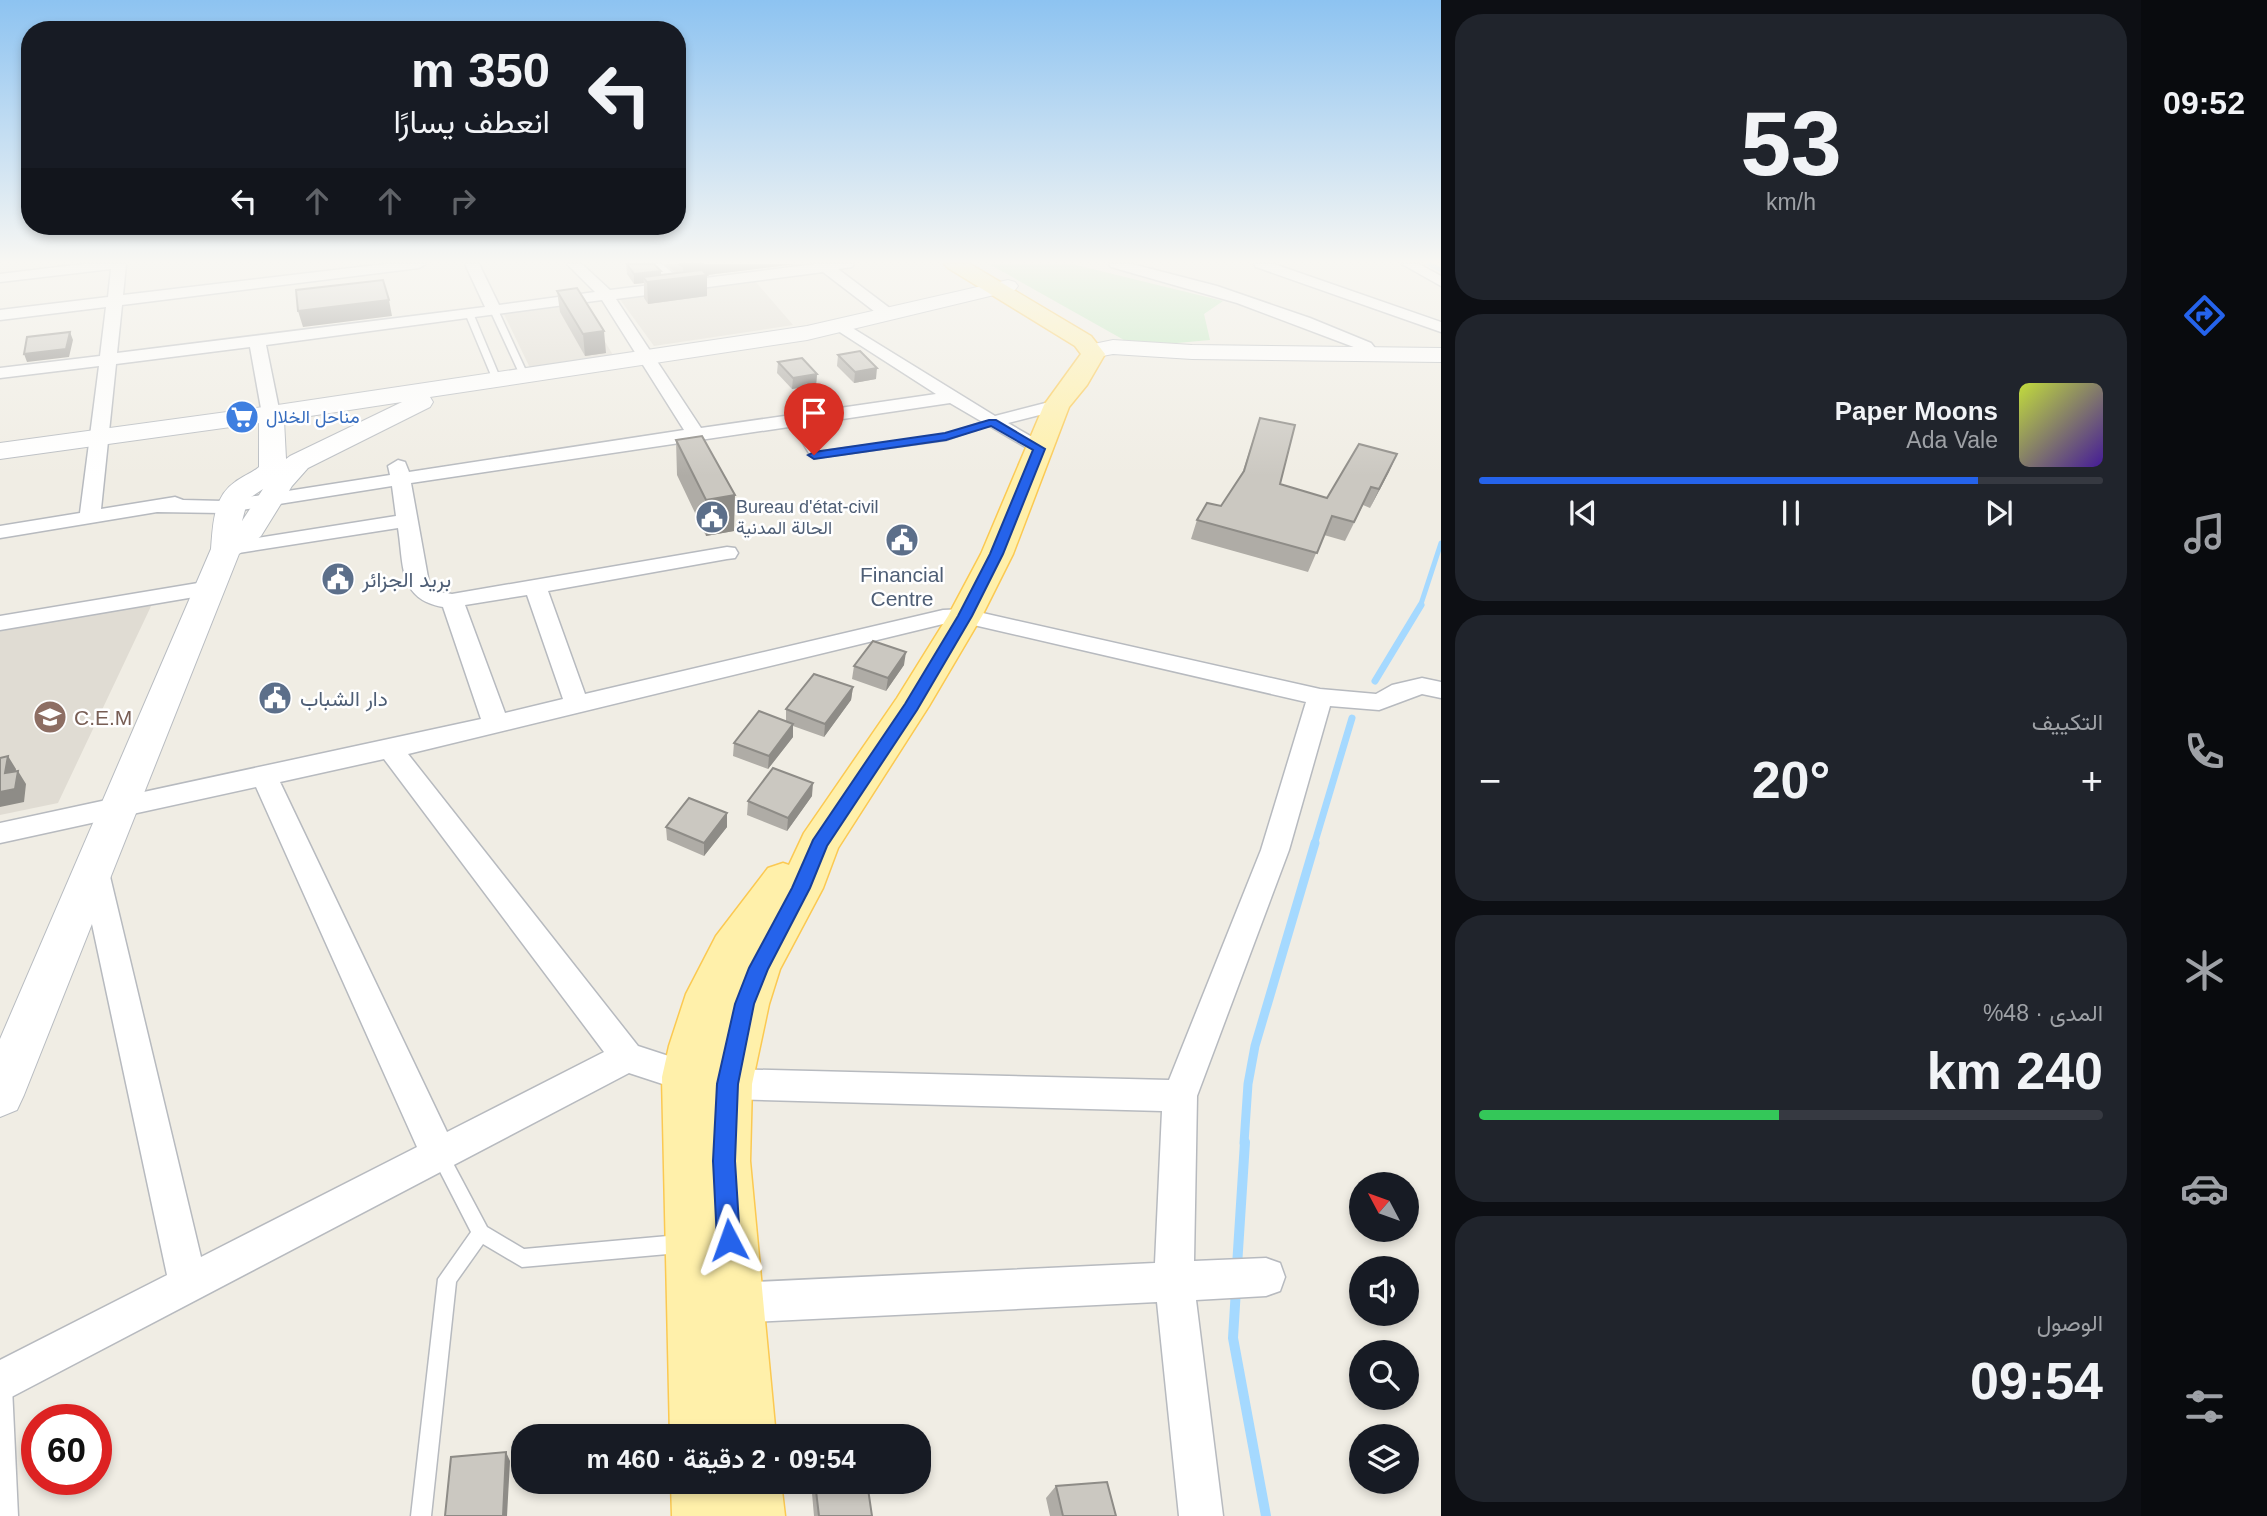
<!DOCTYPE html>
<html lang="ar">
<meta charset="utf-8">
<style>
:root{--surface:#171b24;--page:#20242c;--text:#f1f3f6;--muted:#9ea1a6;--line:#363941;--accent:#2563eb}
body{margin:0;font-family:Helvetica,Vazirmatn,sans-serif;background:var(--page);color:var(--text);direction:rtl;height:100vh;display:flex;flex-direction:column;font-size:26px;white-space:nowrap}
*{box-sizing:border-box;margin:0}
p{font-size:23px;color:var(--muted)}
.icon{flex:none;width:38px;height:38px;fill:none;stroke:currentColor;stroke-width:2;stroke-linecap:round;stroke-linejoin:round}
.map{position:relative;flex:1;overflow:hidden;direction:ltr}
.panel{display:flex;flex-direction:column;gap:14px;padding:14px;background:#0d0f14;width:700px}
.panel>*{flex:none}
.top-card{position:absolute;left:21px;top:21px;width:665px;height:214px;border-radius:28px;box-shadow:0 4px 10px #0003;direction:rtl;background:#171b24;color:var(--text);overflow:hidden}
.needle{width:46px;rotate:311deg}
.buttons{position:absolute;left:1349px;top:1172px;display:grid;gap:14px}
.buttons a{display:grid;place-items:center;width:70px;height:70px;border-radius:50%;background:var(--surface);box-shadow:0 4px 10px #0003;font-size:35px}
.speed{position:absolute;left:21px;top:1404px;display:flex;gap:14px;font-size:35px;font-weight:700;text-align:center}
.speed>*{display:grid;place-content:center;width:91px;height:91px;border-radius:50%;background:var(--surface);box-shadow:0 4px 10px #0003;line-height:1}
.speed .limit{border:10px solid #d22;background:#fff;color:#111}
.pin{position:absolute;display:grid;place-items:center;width:60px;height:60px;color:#fff;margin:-72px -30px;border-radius:50% 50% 50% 0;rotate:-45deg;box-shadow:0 0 7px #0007}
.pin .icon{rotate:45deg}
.me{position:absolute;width:77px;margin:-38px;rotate:356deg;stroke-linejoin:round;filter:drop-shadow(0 0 5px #0008)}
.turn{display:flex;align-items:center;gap:24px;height:147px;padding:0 21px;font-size:32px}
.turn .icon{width:91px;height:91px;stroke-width:2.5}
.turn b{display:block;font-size:49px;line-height:60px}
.lanes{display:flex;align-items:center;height:66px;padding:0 21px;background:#0003;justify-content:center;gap:35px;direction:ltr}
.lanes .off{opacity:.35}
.big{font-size:52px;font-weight:600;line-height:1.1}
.panel .tile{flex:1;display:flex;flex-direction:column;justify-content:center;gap:10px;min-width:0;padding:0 24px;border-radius:28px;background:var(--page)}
.panel .dial{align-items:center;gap:0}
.dial b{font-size:91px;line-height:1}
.song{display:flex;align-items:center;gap:21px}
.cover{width:84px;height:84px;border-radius:10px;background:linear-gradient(135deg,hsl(70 70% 55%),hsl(260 70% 35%))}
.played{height:7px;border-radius:4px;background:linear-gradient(90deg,var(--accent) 80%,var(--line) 80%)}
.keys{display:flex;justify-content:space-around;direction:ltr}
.heat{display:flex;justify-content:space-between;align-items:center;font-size:38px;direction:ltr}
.charge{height:10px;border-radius:5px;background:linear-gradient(90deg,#34c759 48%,var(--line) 0)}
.trip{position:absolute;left:511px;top:1424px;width:420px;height:70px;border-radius:28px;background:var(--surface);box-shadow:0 4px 10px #0003;font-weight:600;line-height:70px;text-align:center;direction:rtl}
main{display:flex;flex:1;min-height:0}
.menu{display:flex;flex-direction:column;width:126px;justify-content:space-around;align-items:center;background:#090b0e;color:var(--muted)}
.menu .icon{width:49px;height:49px}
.menu .on{color:var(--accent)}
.menu b{font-size:32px;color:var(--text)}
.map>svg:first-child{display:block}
.education{fill:#e0dcd3}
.green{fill:#c0e9bf}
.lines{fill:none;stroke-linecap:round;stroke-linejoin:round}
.stream-far4{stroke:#a5d9ff;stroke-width:4.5}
.stream-far3{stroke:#a5d9ff;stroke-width:5}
.stream-far2{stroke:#a5d9ff;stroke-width:7}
.stream-far1{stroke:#a5d9ff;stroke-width:9}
.stream{stroke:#a5d9ff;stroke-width:10}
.lane-casing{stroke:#b7babf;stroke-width:3}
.street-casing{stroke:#b7babf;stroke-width:3}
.secondary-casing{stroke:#b8bcc1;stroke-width:2}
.primary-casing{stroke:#fbc952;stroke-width:3}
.lane{fill:#fff;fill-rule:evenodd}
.street{fill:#fff;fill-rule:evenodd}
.secondary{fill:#fff;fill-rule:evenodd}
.primary{fill:#fff0aa;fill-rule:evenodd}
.wall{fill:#afaca6}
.shaded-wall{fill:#8e8c87}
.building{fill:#cbc8c1;stroke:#8e8c87;stroke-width:2}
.route{fill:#2563eb;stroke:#184099;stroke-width:2}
.labels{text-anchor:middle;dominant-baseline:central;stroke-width:5;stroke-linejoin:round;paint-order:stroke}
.far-shop-label{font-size:18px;fill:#366cbe;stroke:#fff;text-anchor:start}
.far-service-label{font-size:18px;fill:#4e5e75;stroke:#fff;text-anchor:start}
.service-label{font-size:21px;fill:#4e5e75;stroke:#fff;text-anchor:start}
.education-label{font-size:21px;fill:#785e54;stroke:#fff;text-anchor:start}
</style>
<main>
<nav class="menu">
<b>09:52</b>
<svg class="icon on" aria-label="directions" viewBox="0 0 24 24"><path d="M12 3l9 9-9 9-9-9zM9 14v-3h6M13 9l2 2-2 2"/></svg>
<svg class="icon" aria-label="music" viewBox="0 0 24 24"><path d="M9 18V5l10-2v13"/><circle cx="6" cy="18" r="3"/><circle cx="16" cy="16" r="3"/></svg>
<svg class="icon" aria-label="phone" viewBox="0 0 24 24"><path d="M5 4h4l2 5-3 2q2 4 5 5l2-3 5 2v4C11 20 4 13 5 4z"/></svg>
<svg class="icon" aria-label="climate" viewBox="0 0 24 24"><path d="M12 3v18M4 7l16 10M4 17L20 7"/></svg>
<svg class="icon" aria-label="car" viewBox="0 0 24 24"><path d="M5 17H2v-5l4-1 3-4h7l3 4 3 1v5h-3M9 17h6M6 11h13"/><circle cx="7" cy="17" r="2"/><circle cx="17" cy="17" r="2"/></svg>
<svg class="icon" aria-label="filters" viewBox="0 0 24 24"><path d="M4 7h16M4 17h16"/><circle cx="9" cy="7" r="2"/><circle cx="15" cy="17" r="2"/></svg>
</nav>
<section class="panel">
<div class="tile dial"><b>53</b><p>km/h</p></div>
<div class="tile">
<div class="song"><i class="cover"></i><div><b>Paper Moons</b><p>Ada Vale</p></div></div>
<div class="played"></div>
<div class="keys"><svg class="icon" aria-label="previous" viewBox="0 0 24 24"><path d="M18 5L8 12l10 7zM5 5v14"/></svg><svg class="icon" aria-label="pause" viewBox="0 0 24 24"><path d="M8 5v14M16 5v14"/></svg><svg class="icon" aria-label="next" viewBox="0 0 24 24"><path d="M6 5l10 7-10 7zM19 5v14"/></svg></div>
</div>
<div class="tile"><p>التكييف</p>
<div class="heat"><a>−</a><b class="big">20°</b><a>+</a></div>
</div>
<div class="tile"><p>المدى · 48%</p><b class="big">240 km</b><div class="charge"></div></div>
<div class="tile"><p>الوصول</p><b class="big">09:54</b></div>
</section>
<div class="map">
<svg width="1441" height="1516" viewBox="0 0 1441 1516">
<rect width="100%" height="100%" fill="#f0ede4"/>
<!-- education -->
<path class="education" d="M755,281L793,325L654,346L619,298Z
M582,303L613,355L530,368L504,314Z
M153,602L58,803L0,815V631Z"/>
<!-- green -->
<path class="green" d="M989,264H1072L1223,301L1204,314L1210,340L1155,345L1124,340Z"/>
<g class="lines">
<!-- stream-far4 -->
<path class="stream-far4" d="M1429,264L1441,270"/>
<!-- stream-far3 -->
<path class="stream-far3" d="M1420,607L1441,543"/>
<!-- stream-far2 -->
<path class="stream-far2" d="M1375,681L1421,605
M1314,845L1352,718"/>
<!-- stream-far1 -->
<path class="stream-far1" d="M1244,1143L1248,1084L1255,1046L1315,843"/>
<!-- stream -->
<path class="stream" d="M1237,1266L1245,1142
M1236,1289L1233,1338L1266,1516"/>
<defs>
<path id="lane" d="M491,308L498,310L528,375L527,377L520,375L490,310Z
M466,311L473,313L501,380L500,382L493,380L465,313Z
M794,418L798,421L817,452L945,435L992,419L996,422L946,440L814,458L810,455L790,421Z
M440,1148L446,1150L487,1227L524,1249L679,1235L685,1238L688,1244L685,1250L679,1253L522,1267L483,1244L456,1282L431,1516H411L438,1279L471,1232L432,1156L434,1150Z
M2,1377L9,1380L12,1387L18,1516H0V1378Z"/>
<path id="street" d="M83,264H126L123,295L385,264H426L419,268L122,305L117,353L485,307L465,264H479L499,305L595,292L567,264H582L610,290L667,283L647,264H662L682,281L815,264H854L852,267L838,269L895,312L897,315L895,318H883L823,272L616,299L701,428L936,394L835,329L833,326L841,321L995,416L1057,400L1066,405L1063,409L1008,423L1046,445L1048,449L1039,455L950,403L411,483L429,583L439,592L452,594L727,547L735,548L738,553L735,558L727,559L548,591L585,694L943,610L965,609L1320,689L1376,694L1392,685L1422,678L1441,682V698L1422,694L1379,710L1330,706L1289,850L1197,1096L1194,1261L1266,1258L1280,1263L1285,1277L1280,1291L1266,1296L1196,1300L1223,1516H1179L1157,1302L733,1323L719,1317L713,1303L719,1289L733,1283L1155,1263L1162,1111L727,1099L687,1092L629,1073L0,1403V1360L167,1275L80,868L84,860L94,857L104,860L108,868L201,1257L417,1147L256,787L0,843V823L481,719L443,607C398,599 404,565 398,528L226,555L218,554L215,549L218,544L226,543L396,516L392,486L223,513L157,512L0,538V526L80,513L99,366L0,378V368L100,356L106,307L0,320V310L108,297L111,269L0,282V274ZM602,300L684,430L409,472L405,462L398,460L388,466L390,475L223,501L183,500L175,497L101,509L116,364L250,347L262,414L271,419L280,414L266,345ZM527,595L563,699L505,713L465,605ZM965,623L1306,702L1261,850L1169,1080L727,1069L687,1062L638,1046L408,754L943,624ZM384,759L604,1052L447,1132L280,782Z
M1109,264H1132L1217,286L1310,318L1371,343L1379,353L1371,358L1365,357L1359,349L1237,303L1111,267Z
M1254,264H1274L1441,322V332L1256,267Z
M1402,264H1419L1441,276V286Z
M210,581L218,583L221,588L218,593L0,630V616Z"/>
<path id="secondary" d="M1008,280L1015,282L1018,286L1015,290L807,340L430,397L433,402L430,407L308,468L292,486L261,536L239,554L24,1095L17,1110L0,1117V1039L211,549C213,525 213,497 235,482C243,476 252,473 259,467V423L0,459V443L271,406L807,326ZM402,402L290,456L286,459L284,420ZM263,489L242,521L248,499Z
M1113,340L1192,345L1441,348V362L1192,359L1113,354L1092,358L1084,356L1080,351L1084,346Z"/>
<path id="primary" d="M944,264H970L1091,336L1105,354L1087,385L1069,407L1013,554L982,616L929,706L838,848L823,888L780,969L769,1004L752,1084L750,1161L776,1437H670L662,1077L669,1046L686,994L716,936L768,868L783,863L789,865L804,833L897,698L948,616L981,554L1044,405L1081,354L1075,346L948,268Z
M671,1482H781L785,1516H672Z"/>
</defs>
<!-- lane casing -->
<use href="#lane" class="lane-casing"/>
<!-- street casing -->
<use href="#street" class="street-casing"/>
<!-- secondary casing -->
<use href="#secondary" class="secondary-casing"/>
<!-- primary casing -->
<use href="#primary" class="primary-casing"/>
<!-- lane -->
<use href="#lane" class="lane"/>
<!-- street -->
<use href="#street" class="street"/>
<!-- secondary -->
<use href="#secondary" class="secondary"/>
<!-- primary -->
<use href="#primary" class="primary"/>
</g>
<!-- wall -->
<path class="wall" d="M626,264L661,271V275L676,273L664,264H796L707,275V296L648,304L644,298V283L634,284L627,274Z
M557,291L606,353L585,356L560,312Z
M838,355L876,379L854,383L837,366Z
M778,362L817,374L816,385L792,389L777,373Z
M1260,418L1280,484L1327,498L1397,454L1370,508L1363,505L1345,541L1324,535L1308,572L1191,539L1197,520L1221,506L1242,474Z
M676,440L734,531L706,536L677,475Z
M904,665L886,691L852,679L854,666Z
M853,687L851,700L824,737L793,726V737L768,769L733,756L734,743L786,721V709Z
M812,796L787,831L747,815L748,801Z
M727,813V827L704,856L667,840L666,827Z
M811,1482H867L872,1516H814Z
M1056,1486L1116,1516H1050L1046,1498Z"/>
<!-- shaded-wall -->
<path class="shaded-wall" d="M704,264H796L707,275V296L648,304L647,282L643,277L644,283L634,284V274L661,271V281L683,278V266Z
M389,300L392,316L303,327L298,311Z
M604,331L606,353L585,356L583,334Z
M70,332L73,340L69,357L27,362L24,354Z
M877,368L876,379L854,383L855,372Z
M817,374L816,385L792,389L793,378Z
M1397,454L1389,472L1370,508L1379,489Z
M735,495L734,531L706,536V500Z
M906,652L904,665L886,691L888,678Z
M853,687L851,700L824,737L825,724Z
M793,724V737L768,769L769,756Z
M8,756L16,769L14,786L5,773Z
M18,771L26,784L24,802L0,807V792Z
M813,783L812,796L787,831L788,818Z
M727,813V827L704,856V843Z
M506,1452L510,1461L507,1516H503Z"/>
<!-- building -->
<path class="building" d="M627,264H654L661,271L634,274Z
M679,264H704L683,266Z
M702,270L707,275L647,282L643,277Z
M383,280L389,300L298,311L296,290Z
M577,288L604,331L583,334L557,291Z
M70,332L66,349L24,354L27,337Z
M860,351L877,368L855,372L838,355Z
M802,358L817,374L793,378L778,362Z
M1260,418L1295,425L1280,484L1327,498L1359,444L1397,454L1379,489L1371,487L1354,522L1332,516L1317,553L1197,520L1207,503L1221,506L1244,471Z
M702,436L735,495L706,500L676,440Z
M873,641L906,652L888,678L854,666Z
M814,674L853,687L825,724L786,709Z
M759,711L793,724L769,756L734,743Z
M8,756L5,773L18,771L15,789L0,792V758Z
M773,768L813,783L788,818L748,801Z
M689,798L727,813L704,843L666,827Z
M506,1452L503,1516H445L451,1457Z
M815,1482H867L872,1516H819Z
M1107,1482L1116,1516H1063L1056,1486Z"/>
<!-- sky -->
<linearGradient id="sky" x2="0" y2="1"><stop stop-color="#8dc3f1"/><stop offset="0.55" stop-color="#f8f7f3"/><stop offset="1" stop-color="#f8f7f3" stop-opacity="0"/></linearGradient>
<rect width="1441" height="476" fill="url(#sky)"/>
<!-- route -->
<path class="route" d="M989,420H996L1045,449L1003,554L972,616L917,710L827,846L810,888L768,969L754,1004L738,1084L735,1161L740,1240L737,1248L729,1251L721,1248L717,1240L713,1161L717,1084L735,1004L749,968L792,888L813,840L905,704L958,616L990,554L1033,450L991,426L946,440L814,459L808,455L814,452L945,433Z"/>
<!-- icons -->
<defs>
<symbol id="supermarket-disc" viewBox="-11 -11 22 22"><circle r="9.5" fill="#3f7fe0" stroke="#fff"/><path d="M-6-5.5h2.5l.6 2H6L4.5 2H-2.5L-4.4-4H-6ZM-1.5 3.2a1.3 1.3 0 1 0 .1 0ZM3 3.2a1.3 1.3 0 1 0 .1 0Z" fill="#fff"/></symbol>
<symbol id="civic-disc" viewBox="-11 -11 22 22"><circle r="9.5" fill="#5c6f8a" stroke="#fff"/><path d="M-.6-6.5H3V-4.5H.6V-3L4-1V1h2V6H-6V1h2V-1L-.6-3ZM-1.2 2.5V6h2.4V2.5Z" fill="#fff"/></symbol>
<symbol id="school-disc" viewBox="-11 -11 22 22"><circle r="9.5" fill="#8d6e63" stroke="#fff"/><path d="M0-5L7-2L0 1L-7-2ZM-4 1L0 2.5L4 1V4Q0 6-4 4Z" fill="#fff"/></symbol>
</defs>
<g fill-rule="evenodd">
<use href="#supermarket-disc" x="223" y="398" width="38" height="38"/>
<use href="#civic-disc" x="693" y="498" width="38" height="38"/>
<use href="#civic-disc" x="883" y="521" width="38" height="38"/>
<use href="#civic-disc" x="319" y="560" width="38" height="38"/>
<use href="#civic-disc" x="256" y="679" width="38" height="38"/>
<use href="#school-disc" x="31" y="698" width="38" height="38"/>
</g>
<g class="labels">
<!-- far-shop labels -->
<g class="far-shop-label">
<text x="266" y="417">مناحل الخلال</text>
</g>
<!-- far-service labels -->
<g class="far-service-label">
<text x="736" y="507">Bureau d'état-civil<tspan x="736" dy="21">الحالة المدنية</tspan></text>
</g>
<!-- service labels -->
<g class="service-label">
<text x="902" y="574" text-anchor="middle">Financial<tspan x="902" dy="24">Centre</tspan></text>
<text x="362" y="579">بريد الجزائر</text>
<text x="300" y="698">دار الشباب</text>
</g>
<!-- education labels -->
<g class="education-label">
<text x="74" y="717">C.E.M</text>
</g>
</g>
</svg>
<div class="buttons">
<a><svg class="needle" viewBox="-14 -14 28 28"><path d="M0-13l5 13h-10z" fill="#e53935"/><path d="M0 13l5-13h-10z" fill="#9ea1a6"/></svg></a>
<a><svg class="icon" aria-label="sound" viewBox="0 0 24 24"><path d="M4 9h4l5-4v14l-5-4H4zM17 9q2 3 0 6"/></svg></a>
<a><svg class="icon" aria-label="search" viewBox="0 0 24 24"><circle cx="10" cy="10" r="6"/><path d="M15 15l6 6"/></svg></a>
<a><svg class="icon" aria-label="layers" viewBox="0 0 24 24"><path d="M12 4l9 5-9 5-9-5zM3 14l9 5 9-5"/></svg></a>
</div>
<div class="speed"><div class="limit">60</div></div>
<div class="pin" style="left:814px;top:455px;background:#d93025"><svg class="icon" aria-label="arrive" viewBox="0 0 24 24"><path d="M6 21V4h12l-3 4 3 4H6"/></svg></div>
<svg class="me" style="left:729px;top:1240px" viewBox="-20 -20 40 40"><path d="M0-17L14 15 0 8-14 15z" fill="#2563eb" stroke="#fff" stroke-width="4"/></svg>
<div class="trip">09:54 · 2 دقيقة · 460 m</div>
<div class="top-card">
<div class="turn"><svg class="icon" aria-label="left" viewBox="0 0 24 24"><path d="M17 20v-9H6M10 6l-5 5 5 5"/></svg><div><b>350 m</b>انعطف يسارًا</div></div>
<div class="lanes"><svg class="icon" aria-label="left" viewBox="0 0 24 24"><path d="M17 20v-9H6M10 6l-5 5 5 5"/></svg><svg class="icon off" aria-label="ahead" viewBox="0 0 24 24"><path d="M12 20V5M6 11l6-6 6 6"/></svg><svg class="icon off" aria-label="ahead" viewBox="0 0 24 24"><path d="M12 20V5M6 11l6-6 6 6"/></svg><svg class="icon off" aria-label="right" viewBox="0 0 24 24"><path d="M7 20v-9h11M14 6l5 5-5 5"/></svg></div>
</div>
</div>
</main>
